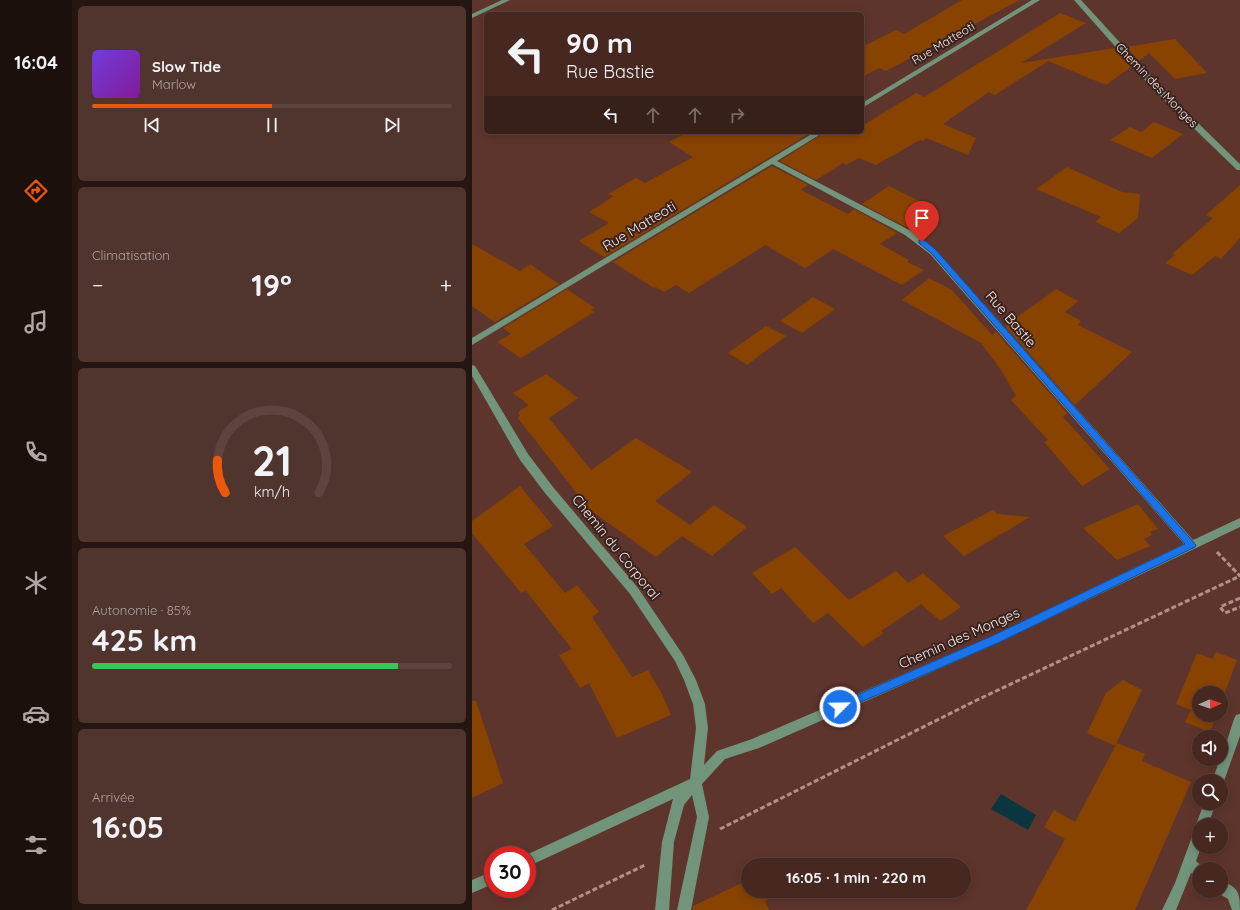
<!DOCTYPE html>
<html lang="fr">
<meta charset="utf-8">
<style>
:root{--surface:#462821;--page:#50342e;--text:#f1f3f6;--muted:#b0a6a5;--line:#5e443f;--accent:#ea580c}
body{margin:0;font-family:Quicksand,sans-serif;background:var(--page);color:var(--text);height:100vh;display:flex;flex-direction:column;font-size:15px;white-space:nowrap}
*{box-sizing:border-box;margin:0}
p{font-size:13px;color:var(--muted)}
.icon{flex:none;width:22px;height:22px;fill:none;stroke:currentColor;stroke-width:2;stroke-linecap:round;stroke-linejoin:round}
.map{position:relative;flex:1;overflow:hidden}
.side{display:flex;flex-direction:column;gap:6px;padding:6px;background:#261612;width:400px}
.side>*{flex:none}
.guide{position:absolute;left:12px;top:12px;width:380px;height:122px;border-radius:6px;box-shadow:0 2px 10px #0003,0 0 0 1px var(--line);background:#462821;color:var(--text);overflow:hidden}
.needle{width:26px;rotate:88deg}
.controls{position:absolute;left:720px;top:686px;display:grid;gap:8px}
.controls a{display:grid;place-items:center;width:36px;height:36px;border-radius:50%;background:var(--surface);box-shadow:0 2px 10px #0003,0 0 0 1px var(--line);font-size:20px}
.speed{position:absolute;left:12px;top:846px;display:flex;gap:8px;font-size:20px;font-weight:700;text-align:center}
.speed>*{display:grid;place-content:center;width:52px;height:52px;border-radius:50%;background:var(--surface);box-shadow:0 2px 10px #0003,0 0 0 1px var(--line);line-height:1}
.speed .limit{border:6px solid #d22;background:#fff;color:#111}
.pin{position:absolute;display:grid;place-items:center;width:34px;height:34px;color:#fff;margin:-41px -17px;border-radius:50% 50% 50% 0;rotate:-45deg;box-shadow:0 0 4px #0007}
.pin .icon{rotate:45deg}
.me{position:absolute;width:44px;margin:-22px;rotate:67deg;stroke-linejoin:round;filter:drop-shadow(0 0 3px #0008)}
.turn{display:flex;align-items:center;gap:14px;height:84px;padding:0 16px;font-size:18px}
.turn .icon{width:52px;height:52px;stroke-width:2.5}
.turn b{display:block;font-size:28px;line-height:34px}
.lanes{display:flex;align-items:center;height:38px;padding:0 16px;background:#0003;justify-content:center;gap:20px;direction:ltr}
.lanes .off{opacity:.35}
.big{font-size:30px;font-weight:800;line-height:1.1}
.side .card{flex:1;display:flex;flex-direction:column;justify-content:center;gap:6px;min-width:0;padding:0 14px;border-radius:6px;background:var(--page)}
.side .dial{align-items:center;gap:0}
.dial svg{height:104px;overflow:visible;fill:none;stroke:var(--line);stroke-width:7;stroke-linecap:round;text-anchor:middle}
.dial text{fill:var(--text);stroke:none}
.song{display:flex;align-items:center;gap:12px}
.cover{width:48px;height:48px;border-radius:6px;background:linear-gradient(135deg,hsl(260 70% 55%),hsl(290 70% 35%))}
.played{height:4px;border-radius:2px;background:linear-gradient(90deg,var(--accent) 50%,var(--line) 50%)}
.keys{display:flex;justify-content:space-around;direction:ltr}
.heat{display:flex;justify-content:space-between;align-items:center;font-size:22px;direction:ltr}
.charge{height:6px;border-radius:3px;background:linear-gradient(90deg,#34c759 85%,var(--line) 0)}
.trip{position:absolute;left:269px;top:858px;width:230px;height:40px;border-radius:20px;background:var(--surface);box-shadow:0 2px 10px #0003,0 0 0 1px var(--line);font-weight:800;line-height:40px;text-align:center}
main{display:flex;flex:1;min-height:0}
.menu{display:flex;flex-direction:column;width:72px;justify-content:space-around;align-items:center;background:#1c100d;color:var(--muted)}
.menu .icon{width:28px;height:28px}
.menu .on{color:var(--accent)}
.menu b{font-size:18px;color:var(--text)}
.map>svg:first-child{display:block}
.water{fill:#0c363f}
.building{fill:#894300}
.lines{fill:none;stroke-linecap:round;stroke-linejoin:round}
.path{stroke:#b29088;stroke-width:3;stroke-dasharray:5 2.5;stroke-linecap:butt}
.minor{fill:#71947b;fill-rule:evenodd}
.route{fill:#1a73e8;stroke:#114b97}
.labels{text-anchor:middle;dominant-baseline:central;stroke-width:4;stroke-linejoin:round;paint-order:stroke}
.far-street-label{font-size:12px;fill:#ffe4dd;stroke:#36231f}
.street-label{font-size:14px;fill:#ffe4dd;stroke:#36231f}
</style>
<main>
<nav class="menu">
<b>16:04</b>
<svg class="icon on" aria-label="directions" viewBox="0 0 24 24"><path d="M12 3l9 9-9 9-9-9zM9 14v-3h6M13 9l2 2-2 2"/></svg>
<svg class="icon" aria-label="music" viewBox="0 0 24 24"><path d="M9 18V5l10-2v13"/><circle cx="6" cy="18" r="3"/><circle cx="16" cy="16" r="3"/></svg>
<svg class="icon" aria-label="phone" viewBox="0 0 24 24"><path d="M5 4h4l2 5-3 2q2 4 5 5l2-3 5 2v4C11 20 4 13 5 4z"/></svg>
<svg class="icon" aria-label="climate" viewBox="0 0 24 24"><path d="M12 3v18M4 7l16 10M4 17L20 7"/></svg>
<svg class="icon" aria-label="car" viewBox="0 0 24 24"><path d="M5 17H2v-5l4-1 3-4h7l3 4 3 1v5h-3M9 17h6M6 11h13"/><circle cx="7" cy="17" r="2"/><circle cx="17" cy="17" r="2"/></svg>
<svg class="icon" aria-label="filters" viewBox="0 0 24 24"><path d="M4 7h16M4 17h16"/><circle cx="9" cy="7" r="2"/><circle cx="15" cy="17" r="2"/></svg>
</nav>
<section class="side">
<div class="card">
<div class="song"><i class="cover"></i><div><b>Slow Tide</b><p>Marlow</p></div></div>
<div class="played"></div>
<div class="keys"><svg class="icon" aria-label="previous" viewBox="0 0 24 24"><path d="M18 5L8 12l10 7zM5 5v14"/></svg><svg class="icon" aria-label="pause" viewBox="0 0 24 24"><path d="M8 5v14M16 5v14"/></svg><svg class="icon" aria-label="next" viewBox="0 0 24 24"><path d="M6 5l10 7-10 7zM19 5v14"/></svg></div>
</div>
<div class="card"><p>Climatisation</p>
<div class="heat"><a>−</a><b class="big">19°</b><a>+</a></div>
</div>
<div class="card dial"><svg viewBox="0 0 100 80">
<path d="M14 69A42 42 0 1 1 86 69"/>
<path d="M14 69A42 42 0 0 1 8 44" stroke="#ea580c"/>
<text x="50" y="56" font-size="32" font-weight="700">21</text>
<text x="50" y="72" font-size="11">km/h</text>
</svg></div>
<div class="card"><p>Autonomie · 85%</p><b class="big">425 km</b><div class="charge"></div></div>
<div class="card"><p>Arrivée</p><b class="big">16:05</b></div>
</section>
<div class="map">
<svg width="768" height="910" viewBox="0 0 768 910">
<rect width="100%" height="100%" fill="#5e352c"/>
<!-- water -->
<path class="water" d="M529,794L564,815L556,830L519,809Z"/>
<!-- building -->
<path class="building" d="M490,0H548L414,71L407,68L390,77V47L424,30L432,34Z
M588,13L614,23L549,63L643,48L659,67L634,85L576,61L523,95L517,92L471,124L504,138L496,155L454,138L451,141L448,140L404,165L387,158L374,165L371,163L344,180L308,161L353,132H390V126L444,93L452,97Z
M703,39L735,73L703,79L677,53L667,61L654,47Z
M682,122L711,134L680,158L638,140L658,127L669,132Z
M216,132H340L132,257L107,241L137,223L117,212L142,196L136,194L164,178L173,183L221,157L197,142Z
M300,166L336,185L329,190L376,214L382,209L425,233L408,244L437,260L435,262L452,270L430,285L361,249L333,268L293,245L217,293L204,285L192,292L184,287L182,288L141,262Z
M595,167L650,192L668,194L666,218L647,233L623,222L629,217L564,189Z
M768,185V238L749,259L743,256L720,275L693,263L703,255L700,254L741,218L734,215Z
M417,186L461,208L434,227L390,204Z
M0,244L48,271L58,264L87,284L23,322L0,306Z
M457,278L480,290L520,335L524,332L595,413L591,417L638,469L610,486L572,442L576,440L539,400L544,396L529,370L509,343L430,300Z
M95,289L123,308L119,310L122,312L49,358L25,342L39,334L31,328Z
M584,289L606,301L593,312L609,321L606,325L660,352L603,405L533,326Z
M341,297L363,309L330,333L308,321Z
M294,326L314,336L275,365L256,353Z
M74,374L106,398L77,418L119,470L164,438L220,472L183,501L218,525L242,505L275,527L240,556L210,536L184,557L118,510L45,417L48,416L46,412L57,405L41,393Z
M48,486L81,526L52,544L93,593L105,585L127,612L120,617L160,677L176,670L190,694L199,715L145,738L117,683L108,688L87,655L100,649L54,591L49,593L0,533V521Z
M666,504L686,529L678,532L680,535L672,539L678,546L645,560L611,528Z
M521,510L525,514L558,517L492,556L471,536Z
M323,547L377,600L424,571L436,583L451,573L489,607L468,621L449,604L409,631L412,633L391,647L356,613L341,623L309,588L300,594L280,573Z
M744,652L765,660L749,703V693H727V715H745L738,732L713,722L719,710L704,704L725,653L741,659Z
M651,680L670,690L643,746L615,733L634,693Z
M0,701H4L31,783L0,798Z
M645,743L673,754L670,761L719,782L663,910H554L593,839L572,827L582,810L603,822Z
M276,880V891H307L308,894L293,901L297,910H221V906Z"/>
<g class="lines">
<!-- path -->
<path class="path" d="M745,552L768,576
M768,598L748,607L753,613L768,607
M248,829L505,700L768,576
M80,910L173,865"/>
<!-- minor -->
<path class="minor" d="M30,0H38L0,18V14Z
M560,0H568L390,108V103Z
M602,0H609L685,83L768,164V170H765L679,87Z
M343,132H352L305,161L439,231L464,250L721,540L768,518V527L528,642L287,748L253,759L230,784L237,817L219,910H205L225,817L220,795L212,805L202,842L197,910H183L190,842L201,799L55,867L54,855L218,779L224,728L221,704L212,680L203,661L158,594L73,493L48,460L0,376V365L3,366L56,454L81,487L166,588L211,655L224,680L233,704L236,728L232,765L245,751L280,739L520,636L712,544L458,254L433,235L300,164L0,345V338Z
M768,714V736L752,781L749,786V781H740L748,759H749L762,719L764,715Z
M732,803H744L736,825H727V847H729L724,861L733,869H727V877L719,873L704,910H690L703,883L721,834L722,830L725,829L724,825Z
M21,871V884L0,893V880Z
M749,881C766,887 768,892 768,910H760L756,899L744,892L749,891Z"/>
</g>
<!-- route -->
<path class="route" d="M447,240H452L464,250L724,545L723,547L528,642L368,711L364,710L362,707L364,704L520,636L713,544L459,253L447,243Z"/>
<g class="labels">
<!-- far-street labels -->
<g class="far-street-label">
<text transform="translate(471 43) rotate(-31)">Rue Matteoti</text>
<text transform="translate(685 85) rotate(46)">Chemin des Monges</text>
</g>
<!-- street labels -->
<g class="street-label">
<text transform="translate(167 226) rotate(-31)">Rue Matteoti</text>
<text transform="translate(539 319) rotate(49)">Rue Bastie</text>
<text transform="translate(144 547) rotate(51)">Chemin du Corporal</text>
<text transform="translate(487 638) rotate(-24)">Chemin des Monges</text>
</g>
</g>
</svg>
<div class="controls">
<a><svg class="needle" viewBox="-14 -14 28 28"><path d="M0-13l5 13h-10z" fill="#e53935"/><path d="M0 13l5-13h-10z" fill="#b0a6a5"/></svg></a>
<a><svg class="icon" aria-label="sound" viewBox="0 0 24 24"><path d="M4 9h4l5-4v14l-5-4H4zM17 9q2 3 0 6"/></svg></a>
<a><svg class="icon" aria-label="search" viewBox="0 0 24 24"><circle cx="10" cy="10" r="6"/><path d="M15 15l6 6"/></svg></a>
<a>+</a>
<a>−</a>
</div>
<div class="speed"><div class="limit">30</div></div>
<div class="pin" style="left:450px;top:242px;background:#d93025"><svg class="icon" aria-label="arrive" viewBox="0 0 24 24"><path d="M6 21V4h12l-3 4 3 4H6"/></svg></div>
<svg class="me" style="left:368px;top:707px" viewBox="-20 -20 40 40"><circle r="17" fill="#1a73e8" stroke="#fff" stroke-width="3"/><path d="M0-11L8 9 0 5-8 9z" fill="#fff"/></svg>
<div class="trip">16:05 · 1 min · 220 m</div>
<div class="guide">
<div class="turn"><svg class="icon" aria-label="left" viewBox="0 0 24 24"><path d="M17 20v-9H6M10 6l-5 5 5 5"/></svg><div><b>90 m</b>Rue Bastie</div></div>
<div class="lanes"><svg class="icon" aria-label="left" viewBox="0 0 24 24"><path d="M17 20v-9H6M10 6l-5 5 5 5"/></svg><svg class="icon off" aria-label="ahead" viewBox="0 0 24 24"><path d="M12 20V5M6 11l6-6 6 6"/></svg><svg class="icon off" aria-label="ahead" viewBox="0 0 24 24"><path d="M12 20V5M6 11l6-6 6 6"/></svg><svg class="icon off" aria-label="right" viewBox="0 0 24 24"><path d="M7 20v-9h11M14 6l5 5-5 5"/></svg></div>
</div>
</div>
</main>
